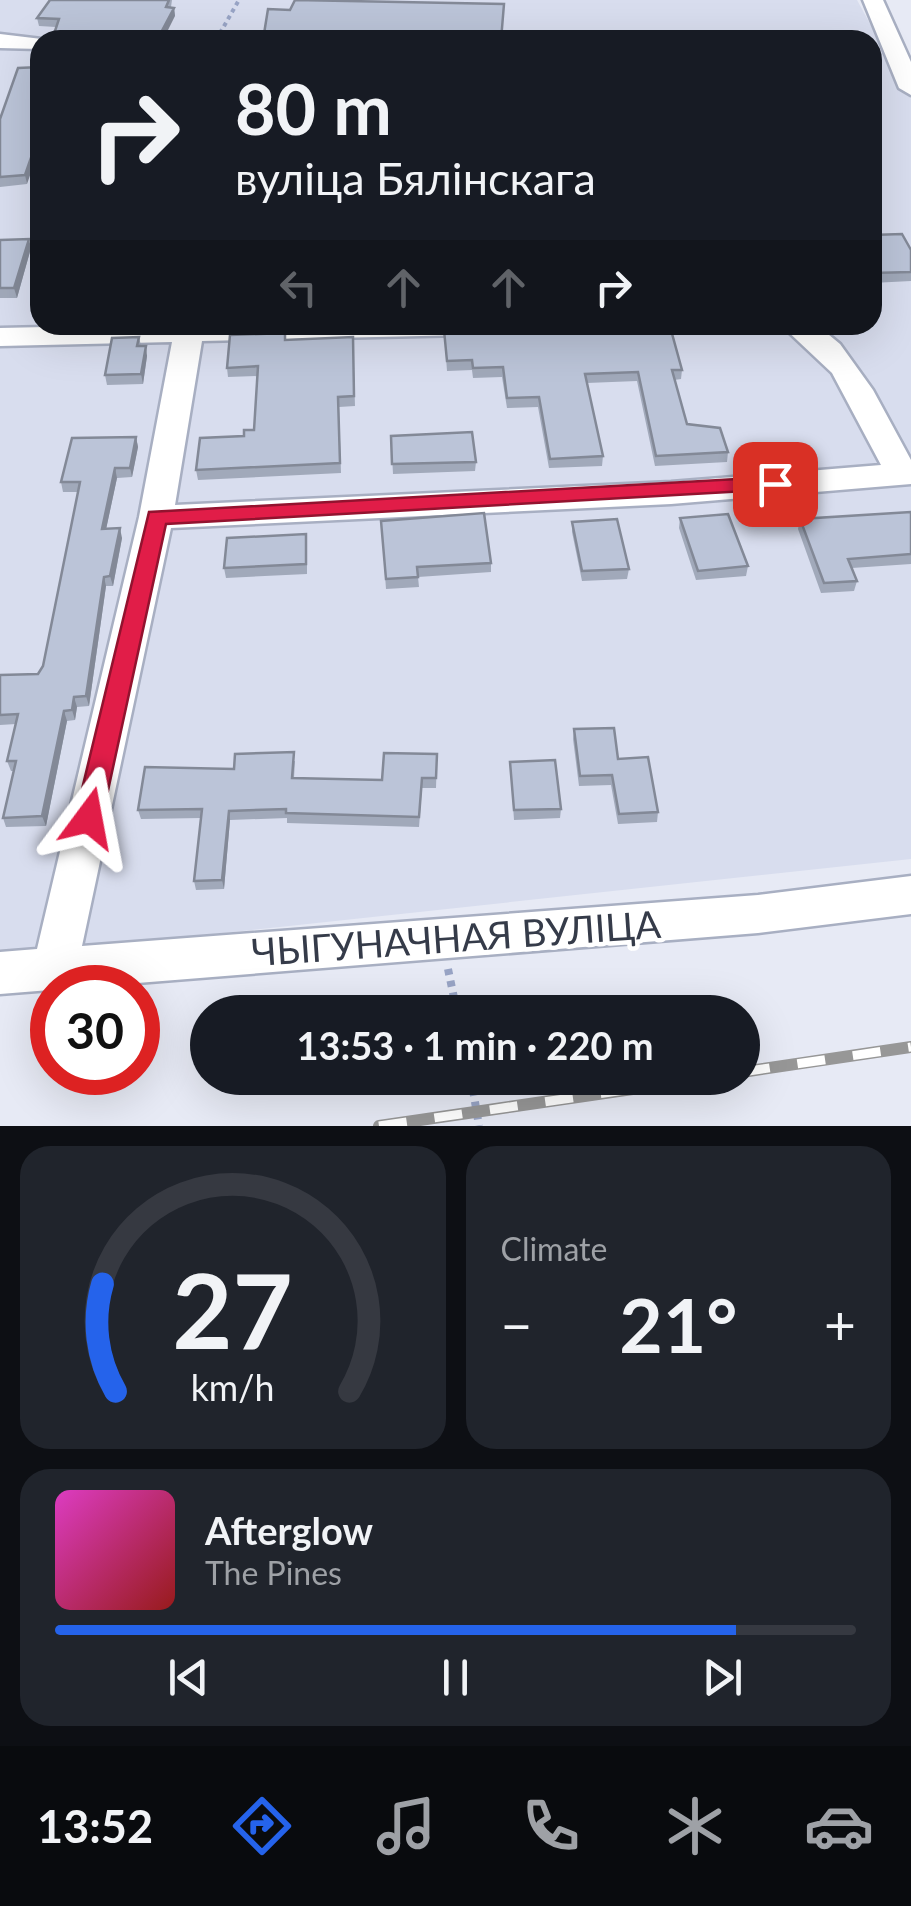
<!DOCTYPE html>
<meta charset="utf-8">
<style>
:root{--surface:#171b24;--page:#20242c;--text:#f1f3f6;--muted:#9ea1a6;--line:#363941;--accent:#2563eb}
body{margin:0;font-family:Lato,sans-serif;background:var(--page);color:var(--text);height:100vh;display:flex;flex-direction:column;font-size:38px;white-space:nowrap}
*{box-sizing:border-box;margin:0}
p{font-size:32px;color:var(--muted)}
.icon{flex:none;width:55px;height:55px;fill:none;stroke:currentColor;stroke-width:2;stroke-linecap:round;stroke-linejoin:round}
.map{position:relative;height:1126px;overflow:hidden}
.panel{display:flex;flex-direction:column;gap:20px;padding:20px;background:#0d0f14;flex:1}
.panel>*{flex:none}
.top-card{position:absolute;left:30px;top:30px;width:852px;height:305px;border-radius:30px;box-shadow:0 10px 40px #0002;background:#171b24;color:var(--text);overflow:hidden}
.speed{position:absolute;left:30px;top:965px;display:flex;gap:20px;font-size:50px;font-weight:700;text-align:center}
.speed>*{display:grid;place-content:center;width:130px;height:130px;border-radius:50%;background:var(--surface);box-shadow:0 10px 40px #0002;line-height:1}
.speed .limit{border:15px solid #d22;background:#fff;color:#111}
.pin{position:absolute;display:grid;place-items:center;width:85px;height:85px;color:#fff;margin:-42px;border-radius:20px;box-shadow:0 5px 15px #0006}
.me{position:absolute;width:110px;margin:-55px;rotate:13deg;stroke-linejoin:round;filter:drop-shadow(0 0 8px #0008)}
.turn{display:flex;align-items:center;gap:35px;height:210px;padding:0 40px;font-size:45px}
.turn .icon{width:130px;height:130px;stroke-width:2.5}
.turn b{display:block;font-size:70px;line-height:85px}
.lanes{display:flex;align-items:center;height:95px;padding:0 40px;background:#0003;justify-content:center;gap:50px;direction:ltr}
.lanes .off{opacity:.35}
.big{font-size:75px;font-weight:700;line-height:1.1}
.panel .card{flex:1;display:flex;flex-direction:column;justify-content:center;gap:15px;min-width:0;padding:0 35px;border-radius:30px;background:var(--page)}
.panel .dial{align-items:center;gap:0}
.dial svg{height:260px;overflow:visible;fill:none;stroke:var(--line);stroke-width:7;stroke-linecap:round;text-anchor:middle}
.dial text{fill:var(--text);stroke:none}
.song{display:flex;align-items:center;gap:30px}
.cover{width:120px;height:120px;border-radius:15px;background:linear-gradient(135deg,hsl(310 70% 55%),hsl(0 70% 35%))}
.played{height:10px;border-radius:5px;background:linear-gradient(90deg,var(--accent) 85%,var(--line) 85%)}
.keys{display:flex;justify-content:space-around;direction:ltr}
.heat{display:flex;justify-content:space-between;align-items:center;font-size:55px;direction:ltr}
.panel .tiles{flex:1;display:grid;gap:20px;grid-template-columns:1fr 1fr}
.card:last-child{grid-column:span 2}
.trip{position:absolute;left:190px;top:995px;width:570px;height:100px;border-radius:50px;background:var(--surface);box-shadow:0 10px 40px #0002;font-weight:700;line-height:100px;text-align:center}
.dock{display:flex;height:160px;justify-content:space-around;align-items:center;background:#090b0e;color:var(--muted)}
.dock .icon{width:70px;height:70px}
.dock .selected{color:var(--accent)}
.dock b{font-size:45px;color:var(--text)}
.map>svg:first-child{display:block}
.residential{fill:#d8ddee;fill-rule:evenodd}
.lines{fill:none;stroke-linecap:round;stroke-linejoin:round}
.minor-casing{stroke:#a8afc2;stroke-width:5}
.path-far1{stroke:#98a4c5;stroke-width:4;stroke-dasharray:4 4;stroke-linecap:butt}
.path{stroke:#98a4c5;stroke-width:8;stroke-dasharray:6 6;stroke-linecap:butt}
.minor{fill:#fff;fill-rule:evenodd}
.rail-casing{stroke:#979797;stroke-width:12}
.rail{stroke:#fff;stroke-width:9;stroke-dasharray:28;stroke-linecap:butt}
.wall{fill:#a1a9ba}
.shaded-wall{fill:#838997}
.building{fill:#bbc4d8;stroke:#838997;stroke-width:2.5}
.route{fill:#e11d48;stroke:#92132f;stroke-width:2.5}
.labels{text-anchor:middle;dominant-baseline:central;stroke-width:9;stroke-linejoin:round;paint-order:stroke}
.near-street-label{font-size:38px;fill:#353b49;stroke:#fff}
</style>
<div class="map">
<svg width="911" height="1126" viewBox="0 0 911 1126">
<rect width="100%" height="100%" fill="#e7eaf5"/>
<!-- residential -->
<path class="residential" d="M0,0H857L911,99V859L0,957ZM40,40H872V325H40Z"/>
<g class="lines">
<defs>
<path id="minor" d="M863,0H883L911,62V95L899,88Z
M0,34L50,40H40V49L0,48Z
M138,325H530L515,334L202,341L175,505L671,482L881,465L832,373L781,325H817L840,344L873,390L911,460V484L671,504L171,528L82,946L758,895L911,876V914L758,933L0,994V952L37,949L139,517L172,342L0,346V328Z"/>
</defs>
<!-- minor casing -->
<use href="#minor" class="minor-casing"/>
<!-- path-far1 -->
<path class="path-far1" d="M216,40L239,0"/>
<!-- path -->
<path class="path" d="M448,969L457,1012
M471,1078L479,1126"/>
<!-- minor -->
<use href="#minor" class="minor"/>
<defs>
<path id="rail" d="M742,1072L911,1047
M379,1126L708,1078"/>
</defs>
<!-- rail casing -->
<use href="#rail" class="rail-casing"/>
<!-- rail -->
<use href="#rail" class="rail"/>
</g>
<!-- wall -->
<path class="wall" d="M50,0H172L171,7L174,8L175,16L56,27L39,26L37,18Z
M18,68L27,184L0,187V119Z
M872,235L911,250V281L872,283Z
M0,240L31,248L17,298H0Z
M554,325H659L682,370L681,379L674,380L687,424L728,452L727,462L655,466L637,381L587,383L603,456L602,466L549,468L538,407L507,408L502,377L473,378L472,370L447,371L444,330L554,328Z
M139,337L141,346L147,356L143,384L107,385L105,375Z
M353,337L355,406L339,407L341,473L198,480L196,470L254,430L258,376L228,377L227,368L286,340Z
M391,436L476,462L475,471L393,474Z
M136,437L138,447L132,477L117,478L106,529L122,538L113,586H106L89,706L77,707L75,720L67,721L46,826L6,827L3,818L14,771H11L7,761L16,724L0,725V675L38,674L43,666L78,492H63L61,482Z
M911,512V564L852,568L857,581L854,591L821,593L798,529L800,519Z
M680,518L748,566L746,576L696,580L679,528Z
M381,521L491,563V572L418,577L419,587L386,589Z
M572,522L629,569L627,579L582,581L572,532Z
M307,544V574L226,578L224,568Z
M574,729L618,759L658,812L657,822L618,824L611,785L579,786L573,739Z
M437,754L436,788H422L419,827L287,823V818L230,820L224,889L196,890L194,881L201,818L141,819L138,810L234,769L295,761L294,778L382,780Z
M510,762L561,809L560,818L514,820Z"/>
<!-- shaded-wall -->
<path class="shaded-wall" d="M174,8L175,16L163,40H157Z
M40,132V147L27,184L25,175Z
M29,239L31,248L17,298L14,288Z
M146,346L147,356L143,384L141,374Z
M136,437L138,447L132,477L130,468Z
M115,468L117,478L104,539L102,529Z
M120,528L122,538L113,586L110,576Z
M104,577L106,586L89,706L86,696Z
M74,697L77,707L75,720L72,710Z
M64,711L67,721L46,826L42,816Z
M229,811L230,820L224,889L222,880Z"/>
<!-- building -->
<path class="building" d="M50,0H169L166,7L174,8L157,40H52L59,19L37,18Z
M295,0L504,4L501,40H263L268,9L290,10Z
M40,67V132L25,175L0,177V119L18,68Z
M902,234L911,250V272L872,273V235Z
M29,239L14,288H0V240Z
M556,325H659L661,330H671L682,370H672L687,424L720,428L728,452L656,456L638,372L585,374L603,456L550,459L539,397L507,398L503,367L473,368L472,360L447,361L444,330L556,328Z
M285,333V340L353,337L354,396L338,397L340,463L196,470L200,438L244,436V430H254L258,366L227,368L230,335Z
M139,337L137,346H146L141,374L105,375L112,338Z
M472,432L476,462L392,464L391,436Z
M136,437L130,468H115L102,529L120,528L110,576L104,577L86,696L74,697L72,710L64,711L42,816L3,818L16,761H7L18,714L0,715V675L38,674L43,666L80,482H61L72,438Z
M911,512V554L848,559L857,581L824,583L800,519Z
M484,513L491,563L417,567L418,577L386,579L381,521Z
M728,514L748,566L698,571L680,518Z
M617,519L629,569L582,571L572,522Z
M306,534V564L224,568L227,538Z
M614,728L618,759L648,757L658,812L619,814L612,775L580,776L574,729Z
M294,752L292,778L382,780L384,753L437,754L436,778H422L419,817L286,813V809L229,811L222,880L194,881L202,809L138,810L145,767L234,769L235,754Z
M555,760L561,809L514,810L510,762Z"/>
<!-- route -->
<path class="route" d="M775,477L783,479V489L166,524L102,818L98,826H79L75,818L149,512Z"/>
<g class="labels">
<!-- near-street labels -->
<g class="near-street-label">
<text transform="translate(456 937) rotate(-4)">ЧЫГУНАЧНАЯ ВУЛІЦА</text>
</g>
</g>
</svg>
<div class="speed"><div class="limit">30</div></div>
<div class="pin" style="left:775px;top:484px;background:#d93025"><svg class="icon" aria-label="arrive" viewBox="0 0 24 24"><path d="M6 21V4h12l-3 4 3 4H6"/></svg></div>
<svg class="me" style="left:89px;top:818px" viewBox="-20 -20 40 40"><path d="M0-17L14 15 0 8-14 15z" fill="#e11d48" stroke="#fff" stroke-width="4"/></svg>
<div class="trip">13:53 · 1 min · 220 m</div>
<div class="top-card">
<div class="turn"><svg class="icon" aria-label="right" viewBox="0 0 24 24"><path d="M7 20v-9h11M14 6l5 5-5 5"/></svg><div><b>80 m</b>вуліца Бялінскага</div></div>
<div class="lanes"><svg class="icon off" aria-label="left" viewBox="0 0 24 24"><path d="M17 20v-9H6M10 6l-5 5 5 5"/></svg><svg class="icon off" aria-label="ahead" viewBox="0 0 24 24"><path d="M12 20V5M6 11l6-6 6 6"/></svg><svg class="icon off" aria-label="ahead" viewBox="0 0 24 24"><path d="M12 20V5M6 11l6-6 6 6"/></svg><svg class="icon" aria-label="right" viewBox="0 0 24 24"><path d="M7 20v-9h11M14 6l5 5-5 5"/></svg></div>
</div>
</div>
<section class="panel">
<div class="tiles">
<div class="card dial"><svg viewBox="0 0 100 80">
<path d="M14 69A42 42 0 1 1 86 69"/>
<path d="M14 69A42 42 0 0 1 10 36" stroke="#2563eb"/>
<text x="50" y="56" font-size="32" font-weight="700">27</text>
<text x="50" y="72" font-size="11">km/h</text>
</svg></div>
<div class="card"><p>Climate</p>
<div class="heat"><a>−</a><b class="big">21°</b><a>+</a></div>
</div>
<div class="card">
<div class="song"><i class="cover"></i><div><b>Afterglow</b><p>The Pines</p></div></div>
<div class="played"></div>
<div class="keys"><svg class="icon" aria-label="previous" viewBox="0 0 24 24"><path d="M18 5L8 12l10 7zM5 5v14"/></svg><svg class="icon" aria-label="pause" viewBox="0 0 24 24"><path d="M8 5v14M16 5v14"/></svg><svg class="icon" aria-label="next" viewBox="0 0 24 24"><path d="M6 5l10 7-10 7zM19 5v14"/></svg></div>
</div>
</div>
</section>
<nav class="dock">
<b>13:52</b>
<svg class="icon selected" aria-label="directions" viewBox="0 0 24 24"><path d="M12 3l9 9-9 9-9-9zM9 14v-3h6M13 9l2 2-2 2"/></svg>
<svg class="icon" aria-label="music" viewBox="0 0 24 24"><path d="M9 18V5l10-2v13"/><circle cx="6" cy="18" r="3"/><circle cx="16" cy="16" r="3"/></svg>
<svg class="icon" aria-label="phone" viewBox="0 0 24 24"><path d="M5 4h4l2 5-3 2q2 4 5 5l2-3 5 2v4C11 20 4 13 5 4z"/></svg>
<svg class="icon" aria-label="climate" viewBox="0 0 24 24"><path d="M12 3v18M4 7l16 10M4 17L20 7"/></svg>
<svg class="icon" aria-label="car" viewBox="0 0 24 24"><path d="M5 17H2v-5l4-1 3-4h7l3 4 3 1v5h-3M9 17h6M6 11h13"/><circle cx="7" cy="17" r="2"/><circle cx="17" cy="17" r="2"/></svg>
</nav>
